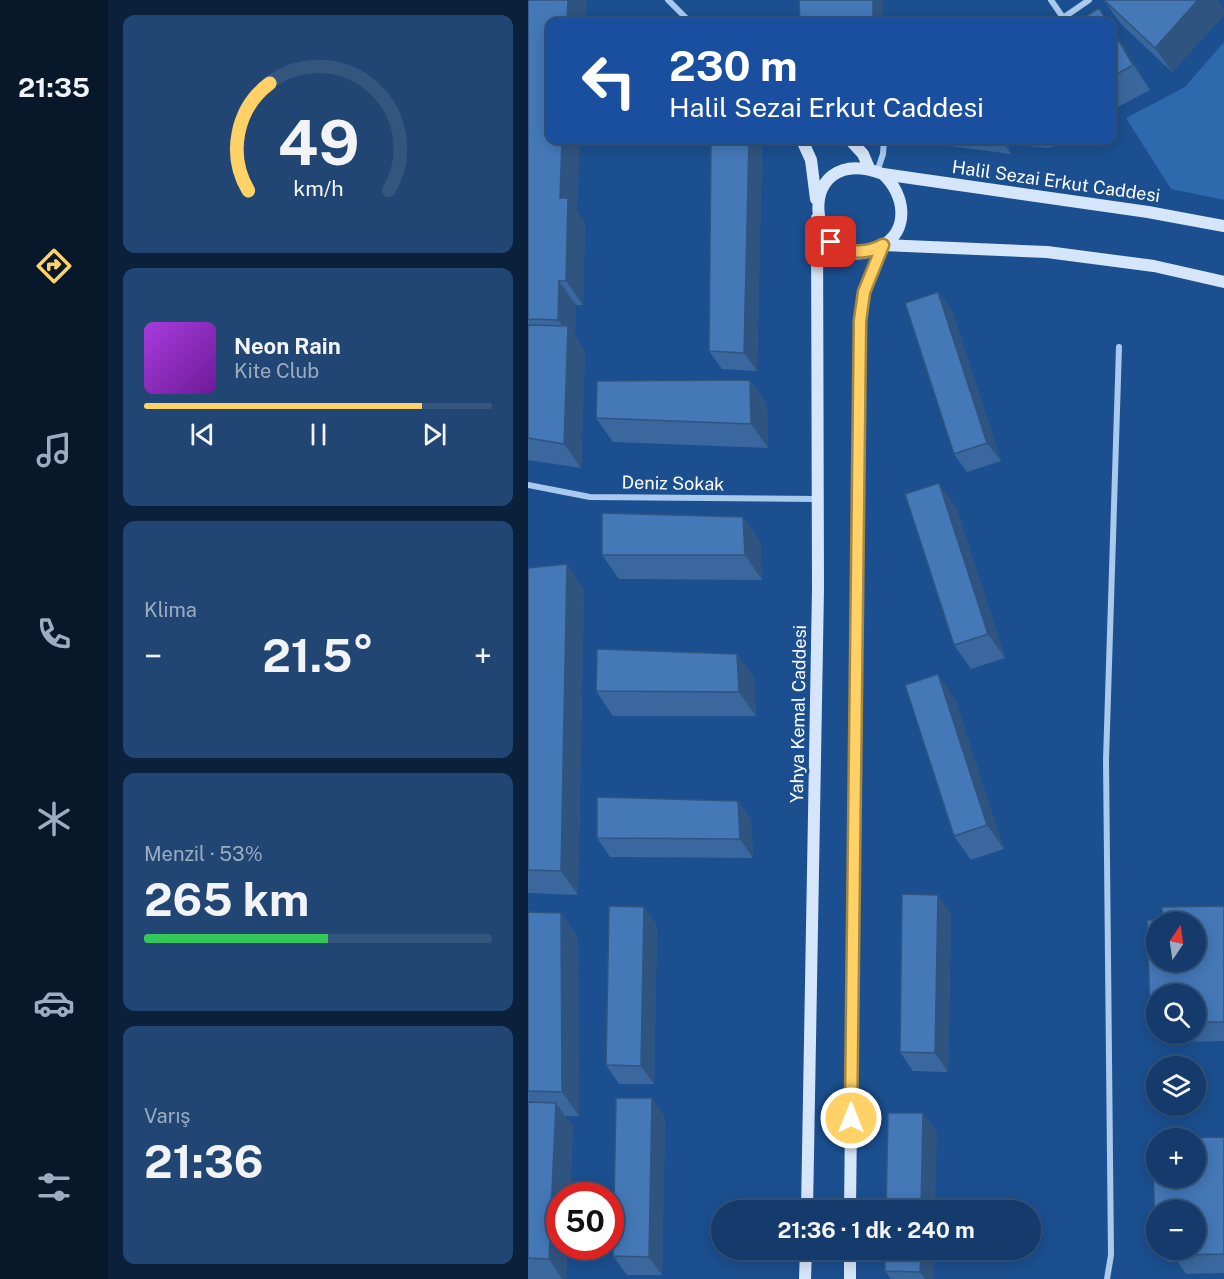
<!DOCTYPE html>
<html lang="tr">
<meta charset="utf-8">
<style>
:root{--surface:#143b6b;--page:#214673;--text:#f1f3f6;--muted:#9dadc1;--line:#33557e;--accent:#ffd166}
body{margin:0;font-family:"Public Sans",sans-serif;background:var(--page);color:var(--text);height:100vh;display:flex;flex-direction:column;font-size:22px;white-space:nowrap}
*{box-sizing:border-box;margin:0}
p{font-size:20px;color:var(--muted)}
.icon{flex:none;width:33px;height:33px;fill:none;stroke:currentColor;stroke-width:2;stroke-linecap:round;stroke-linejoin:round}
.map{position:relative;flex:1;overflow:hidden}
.details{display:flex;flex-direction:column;gap:15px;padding:15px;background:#0b203b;width:420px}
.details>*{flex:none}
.banner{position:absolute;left:18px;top:18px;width:570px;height:126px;border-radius:12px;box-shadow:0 3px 15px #0003,0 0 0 2px var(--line);background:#1a4fa0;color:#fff;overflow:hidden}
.needle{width:39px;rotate:13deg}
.fabs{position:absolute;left:618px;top:912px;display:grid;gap:12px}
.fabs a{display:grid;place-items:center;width:60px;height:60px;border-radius:50%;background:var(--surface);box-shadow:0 3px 15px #0003,0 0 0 2px var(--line);font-size:30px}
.speed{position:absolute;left:18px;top:1182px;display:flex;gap:12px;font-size:30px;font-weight:700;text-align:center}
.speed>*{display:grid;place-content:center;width:78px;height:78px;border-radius:50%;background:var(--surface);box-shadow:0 3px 15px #0003,0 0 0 2px var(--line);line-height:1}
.speed .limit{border:9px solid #d22;background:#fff;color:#111}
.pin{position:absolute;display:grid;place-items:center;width:51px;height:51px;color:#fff;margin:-26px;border-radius:12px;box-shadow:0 3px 9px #0006}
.me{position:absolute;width:66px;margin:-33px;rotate:0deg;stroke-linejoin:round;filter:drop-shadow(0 0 4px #0008)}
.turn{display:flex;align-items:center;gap:21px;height:126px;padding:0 24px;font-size:27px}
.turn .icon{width:78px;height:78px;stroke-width:2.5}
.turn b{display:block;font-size:42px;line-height:51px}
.big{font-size:45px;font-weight:700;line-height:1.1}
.details .tile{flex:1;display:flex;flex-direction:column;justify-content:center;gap:9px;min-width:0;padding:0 21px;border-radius:12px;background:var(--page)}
.details .dial{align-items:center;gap:0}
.dial svg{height:156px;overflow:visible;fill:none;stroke:var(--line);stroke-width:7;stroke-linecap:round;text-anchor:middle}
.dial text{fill:var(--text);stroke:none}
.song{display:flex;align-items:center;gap:18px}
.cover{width:72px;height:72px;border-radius:9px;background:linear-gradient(135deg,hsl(280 70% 55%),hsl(280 70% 35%))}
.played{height:6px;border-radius:3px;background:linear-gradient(90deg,var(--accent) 80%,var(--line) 80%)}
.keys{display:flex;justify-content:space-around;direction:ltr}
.heat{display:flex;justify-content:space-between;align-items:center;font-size:33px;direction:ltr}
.charge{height:9px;border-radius:4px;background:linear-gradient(90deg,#34c759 53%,var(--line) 0)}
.trip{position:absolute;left:183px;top:1200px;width:330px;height:60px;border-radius:30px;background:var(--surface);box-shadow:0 3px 15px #0003,0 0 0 2px var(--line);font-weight:700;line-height:60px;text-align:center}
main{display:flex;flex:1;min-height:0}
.tabs{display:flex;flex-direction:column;width:108px;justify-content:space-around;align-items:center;background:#08182b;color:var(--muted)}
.tabs .icon{width:42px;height:42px}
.tabs .current{color:var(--accent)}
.tabs b{font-size:27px;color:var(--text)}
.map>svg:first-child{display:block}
.green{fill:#2e69ad}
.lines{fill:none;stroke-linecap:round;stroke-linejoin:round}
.street{stroke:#a9c9ee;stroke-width:6}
.secondary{stroke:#d6e6fa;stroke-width:12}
.wall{fill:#3a679d}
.shaded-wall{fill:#305480}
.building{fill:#4478b7;stroke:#305480;stroke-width:1.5;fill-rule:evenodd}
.route-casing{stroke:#a68842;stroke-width:15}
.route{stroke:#ffd166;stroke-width:10}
.labels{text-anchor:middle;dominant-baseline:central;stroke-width:6;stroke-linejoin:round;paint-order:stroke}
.street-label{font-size:18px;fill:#fff;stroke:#1b4f8f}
</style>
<main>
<nav class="tabs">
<b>21:35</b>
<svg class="icon current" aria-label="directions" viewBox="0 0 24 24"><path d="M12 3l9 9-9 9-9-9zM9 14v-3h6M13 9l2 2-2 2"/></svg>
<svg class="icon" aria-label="music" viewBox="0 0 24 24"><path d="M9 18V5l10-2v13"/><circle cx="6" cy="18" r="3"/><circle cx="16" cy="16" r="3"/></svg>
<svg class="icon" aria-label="phone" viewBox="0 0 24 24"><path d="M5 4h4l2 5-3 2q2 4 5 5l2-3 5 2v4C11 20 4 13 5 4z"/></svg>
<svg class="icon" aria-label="climate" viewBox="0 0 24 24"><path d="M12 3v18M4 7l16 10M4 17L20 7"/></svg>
<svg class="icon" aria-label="car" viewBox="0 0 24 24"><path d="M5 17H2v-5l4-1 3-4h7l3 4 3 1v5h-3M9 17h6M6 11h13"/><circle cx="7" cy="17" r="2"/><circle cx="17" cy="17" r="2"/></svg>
<svg class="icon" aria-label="filters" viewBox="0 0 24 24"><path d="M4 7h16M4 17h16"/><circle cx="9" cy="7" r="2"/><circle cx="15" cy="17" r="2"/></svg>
</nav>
<section class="details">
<div class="tile dial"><svg viewBox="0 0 100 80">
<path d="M14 69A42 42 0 1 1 86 69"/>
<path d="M14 69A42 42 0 0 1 25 14" stroke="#ffd166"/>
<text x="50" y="56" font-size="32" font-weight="700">49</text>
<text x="50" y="72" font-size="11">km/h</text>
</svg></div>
<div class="tile">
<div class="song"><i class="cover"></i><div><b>Neon Rain</b><p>Kite Club</p></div></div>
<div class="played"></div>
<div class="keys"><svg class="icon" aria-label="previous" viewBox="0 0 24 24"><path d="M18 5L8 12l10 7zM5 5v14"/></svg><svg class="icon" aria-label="pause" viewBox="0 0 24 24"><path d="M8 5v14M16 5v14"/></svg><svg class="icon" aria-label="next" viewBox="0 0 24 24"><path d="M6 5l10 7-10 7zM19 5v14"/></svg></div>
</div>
<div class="tile"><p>Klima</p>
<div class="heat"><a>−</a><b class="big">21.5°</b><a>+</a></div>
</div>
<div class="tile"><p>Menzil · 53%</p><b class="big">265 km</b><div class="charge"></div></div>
<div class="tile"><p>Varış</p><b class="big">21:36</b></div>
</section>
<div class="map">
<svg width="696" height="1279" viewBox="0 0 696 1279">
<rect width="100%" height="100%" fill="#1b4f8f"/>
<!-- green -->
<path class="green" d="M696,42V200L643,189L598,118L657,87Z"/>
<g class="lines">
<!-- street -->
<path class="street" d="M140,0L162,22
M523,0L536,19
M529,22L561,0
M349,172L355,154L356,140
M0,485L62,497L290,499
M579,1279L583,1255L578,760L591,347"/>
<!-- secondary -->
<path class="secondary" d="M274,140L283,160L288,199
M322,140L335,154L341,168
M355,174C377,194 383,231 352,247C278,285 261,138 355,174L620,212L696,226
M355,245L519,252L626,266L696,282
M279,1210L290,589L289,218
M322,1210L332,321L336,292L355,245
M277,1279L278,1250
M322,1279V1250"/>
</g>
<!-- wall -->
<path class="wall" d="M0,0H58L57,22H22L49,211L57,222L55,305H48L47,336L57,350L53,468L0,460Z
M576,0H689L696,10V15L644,72L593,24Z
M584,26L622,90L584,110Z
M183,140H230L234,145L229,371L194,369L181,351Z
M414,140H533L535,144L520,148L479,144L483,154L421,146Z
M410,292L424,311L473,461L439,472L426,454Z
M222,380L239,404L240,448L85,442L68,418Z
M428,507L477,658L443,669L426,645Z
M215,517L232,541L234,580L91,579L74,555Z
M0,568L56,589L50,895L0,893Z
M209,654L226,678L228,716H85L68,691Z
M427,699L476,849L443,860L426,836Z
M210,801L223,820L225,858L82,857L69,838Z
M696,906V1041L652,1042L647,1034H668V994H628V1022L622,1012L634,920Z
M116,907L129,926L126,1084H91L78,1065Z
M0,912L33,913L50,938L51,1116H37L45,1127L42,1196H32V1246H39L38,1279H0Z
M423,914L420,1072L385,1071L372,1052Z
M137,1117L134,1275H99L85,1256Z
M696,1137V1273L658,1274L650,1262H640L631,1250H668L628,1210V1245L627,1243L628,1178Z
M357,1250H406V1279H363L357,1271Z"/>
<!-- shaded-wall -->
<path class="shaded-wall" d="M40,0H58L57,22H39Z
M345,0H355V22H345Z
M670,0H689L696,10V15L644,72L627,48Z
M584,26L588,32L622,90L605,65L584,29Z
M34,140H52L49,211L57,222L55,305L38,281L32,198Z
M221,140H230L234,145L229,371L216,353Z
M473,140H476L479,144L483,154Z
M31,281L48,305L47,336L57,350L53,468L36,444L40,334L30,320Z
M410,292L424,311L473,461L459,443Z
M222,380L239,404L240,448L223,424Z
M411,483L428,507L477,658L460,634Z
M215,517L232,541L234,580L217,555Z
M39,564L56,589L50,895L33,871Z
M209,654L226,678L228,716L211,692Z
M410,674L427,699L476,849L459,825Z
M210,801L223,820L225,858L212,839Z
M410,895L423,914L420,1072L407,1053Z
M116,907L129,926L126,1084L113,1066Z
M33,913L50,938L51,1116L34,1092Z
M124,1098L137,1117L134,1275L121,1257Z
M28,1103L45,1127L42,1196H32V1246H39L38,1279H34L21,1259Z
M395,1113L409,1132L407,1210H393Z
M393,1250H406V1279H397L392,1272Z"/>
<!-- building -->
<path class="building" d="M0,0H40L39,22H22V140H34L32,198H40L38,281H31L30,320L0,319Z
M271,0H345V22H272Z
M576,0H670L627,48Z
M571,8L579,22H549Z
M584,29L605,65L584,77Z
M183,140H221L216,353L181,351Z
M410,292L459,443L426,454L377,303Z
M0,325L40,326L36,444L0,438Z
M222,380L223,424L68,418L69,381Z
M411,483L460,634L426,645L377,494Z
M74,513L215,517L217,555H74Z
M39,564L33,871L0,870V568Z
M69,649L209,654L211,692L68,691Z
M410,674L459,825L426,836L377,685Z
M69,797L210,801L212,839L69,838Z
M374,894L410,895L407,1053L372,1052Z
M81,906L116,907L113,1066L78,1065Z
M696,906V1022H668V994H628V1012H622L619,920H634V907ZM628,922H668V962H628Z
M0,912L33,913L34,1092L0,1091Z
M88,1098H124L121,1257L85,1256Z
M0,1102L28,1103L21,1259L0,1258Z
M360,1113H395L393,1210H358Z
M696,1137V1254L645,1255V1250H668V1210H628V1243H627L625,1152H628V1178H668V1138H642Z
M357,1250H393L392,1272L357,1271Z"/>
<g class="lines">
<defs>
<path id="route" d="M303,242C321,253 336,255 355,245L336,292L332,321L323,1118"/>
</defs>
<!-- route casing -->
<use href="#route" class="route-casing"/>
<!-- route -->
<use href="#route" class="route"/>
</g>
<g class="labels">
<!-- street labels -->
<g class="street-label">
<text transform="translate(528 181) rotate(8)">Halil Sezai Erkut Caddesi</text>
<text transform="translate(145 483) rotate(1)">Deniz Sokak</text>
<text transform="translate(270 714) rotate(-89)">Yahya Kemal Caddesi</text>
</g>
</g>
</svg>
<div class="fabs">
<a><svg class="needle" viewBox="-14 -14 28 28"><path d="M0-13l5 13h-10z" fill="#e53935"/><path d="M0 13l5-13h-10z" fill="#9dadc1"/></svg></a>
<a><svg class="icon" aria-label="search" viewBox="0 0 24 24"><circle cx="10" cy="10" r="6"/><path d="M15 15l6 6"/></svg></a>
<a><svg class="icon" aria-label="layers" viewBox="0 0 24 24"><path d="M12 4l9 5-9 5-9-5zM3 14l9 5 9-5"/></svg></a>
<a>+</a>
<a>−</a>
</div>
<div class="speed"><div class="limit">50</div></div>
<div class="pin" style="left:303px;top:242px;background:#d93025"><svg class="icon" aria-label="arrive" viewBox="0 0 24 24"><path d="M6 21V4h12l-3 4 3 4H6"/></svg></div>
<svg class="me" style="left:323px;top:1118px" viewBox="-20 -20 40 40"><circle r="17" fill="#ffd166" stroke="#fff" stroke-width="3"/><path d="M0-11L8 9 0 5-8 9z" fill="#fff"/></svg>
<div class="trip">21:36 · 1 dk · 240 m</div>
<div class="banner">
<div class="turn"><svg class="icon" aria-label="left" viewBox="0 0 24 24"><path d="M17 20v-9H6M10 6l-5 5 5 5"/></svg><div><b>230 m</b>Halil Sezai Erkut Caddesi</div></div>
</div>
</div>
</main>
